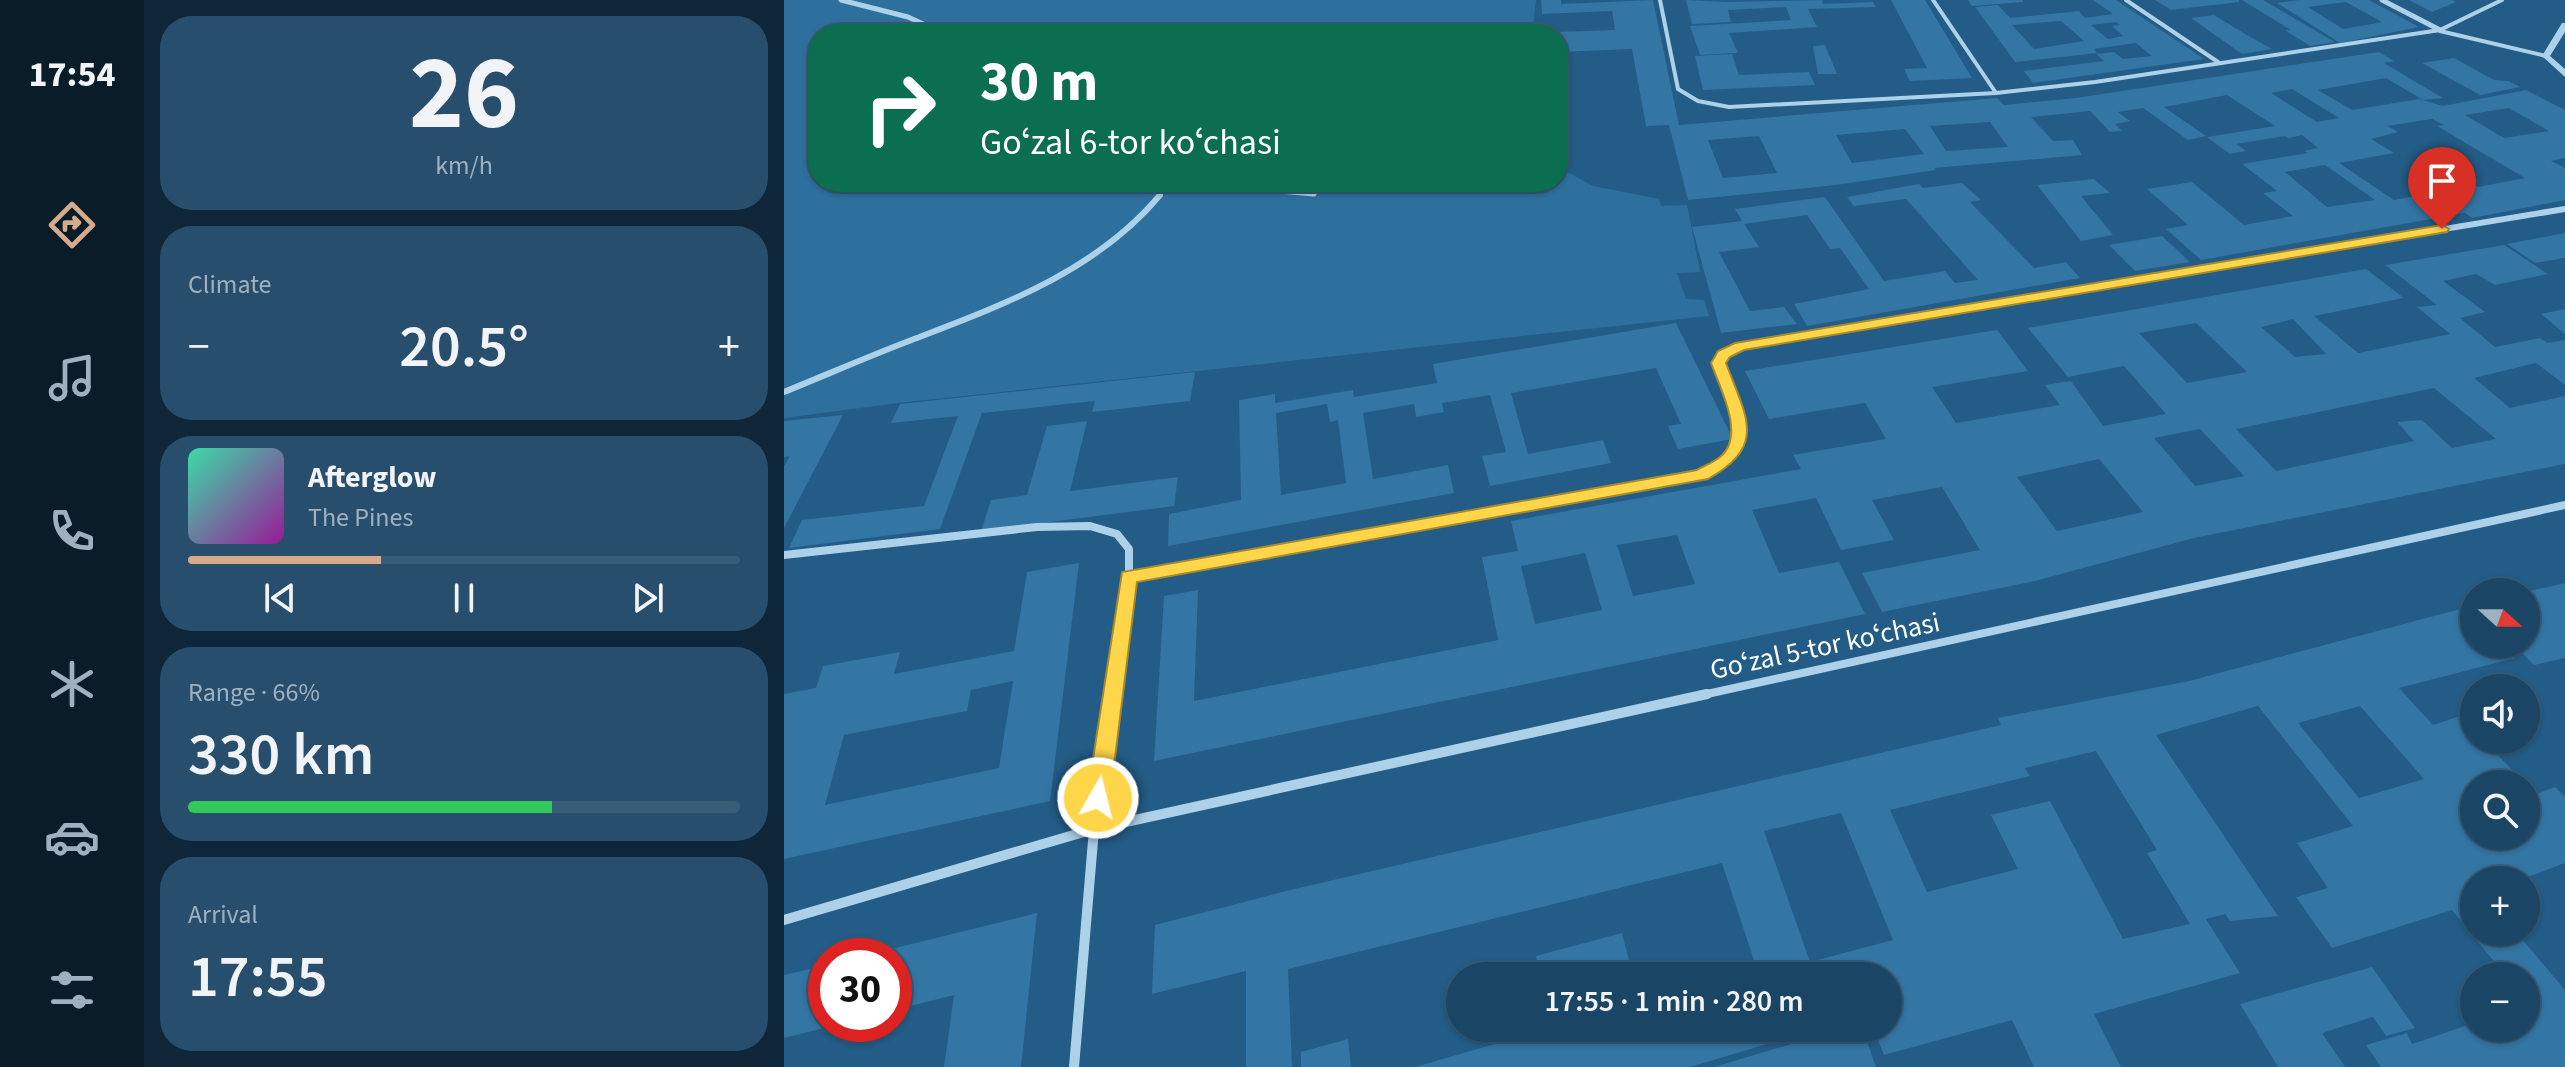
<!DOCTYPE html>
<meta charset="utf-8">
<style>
:root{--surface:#1a4564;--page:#274f6d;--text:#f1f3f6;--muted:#9fb1bf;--line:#385d78;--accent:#d6ab8b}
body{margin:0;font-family:"Source Sans 3",sans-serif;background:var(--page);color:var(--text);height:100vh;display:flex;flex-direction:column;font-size:30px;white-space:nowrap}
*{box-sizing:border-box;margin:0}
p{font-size:26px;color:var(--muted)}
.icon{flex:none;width:44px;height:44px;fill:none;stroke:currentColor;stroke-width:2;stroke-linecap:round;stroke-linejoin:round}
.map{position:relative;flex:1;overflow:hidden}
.sheet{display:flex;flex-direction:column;gap:16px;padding:16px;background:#0e2637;width:640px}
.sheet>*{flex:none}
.guide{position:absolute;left:24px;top:24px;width:760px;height:168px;border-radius:32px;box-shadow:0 2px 6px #0004,0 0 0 2px var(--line);background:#0b6e4f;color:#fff;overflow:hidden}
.needle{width:52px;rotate:111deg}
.tools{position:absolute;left:1676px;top:578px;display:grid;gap:16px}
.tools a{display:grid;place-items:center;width:80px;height:80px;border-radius:50%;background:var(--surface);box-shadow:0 2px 6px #0004,0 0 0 2px var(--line);font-size:40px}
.speed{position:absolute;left:24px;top:938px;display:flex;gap:16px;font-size:40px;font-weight:700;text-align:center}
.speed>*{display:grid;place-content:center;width:104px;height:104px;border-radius:50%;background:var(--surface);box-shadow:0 2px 6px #0004,0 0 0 2px var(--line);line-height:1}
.speed .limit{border:12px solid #d22;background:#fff;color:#111}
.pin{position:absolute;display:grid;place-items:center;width:68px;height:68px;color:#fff;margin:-82px -34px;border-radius:50% 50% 50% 0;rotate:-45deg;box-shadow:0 0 8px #0007}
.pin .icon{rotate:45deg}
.me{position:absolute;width:88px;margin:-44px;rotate:8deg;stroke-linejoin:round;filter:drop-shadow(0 0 6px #0008)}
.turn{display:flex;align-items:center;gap:28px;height:168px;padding:0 40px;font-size:36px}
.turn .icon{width:104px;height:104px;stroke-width:2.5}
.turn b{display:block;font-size:56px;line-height:68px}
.big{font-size:60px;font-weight:600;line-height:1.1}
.sheet .tile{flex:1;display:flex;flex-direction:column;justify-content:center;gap:12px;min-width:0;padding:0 28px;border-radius:32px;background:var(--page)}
.sheet .dial{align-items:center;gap:0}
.dial b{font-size:104px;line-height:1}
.song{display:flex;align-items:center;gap:24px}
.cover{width:96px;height:96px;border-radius:12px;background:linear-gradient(135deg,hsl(160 70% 55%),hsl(300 70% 35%))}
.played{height:8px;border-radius:4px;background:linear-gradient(90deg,var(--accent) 35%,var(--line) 35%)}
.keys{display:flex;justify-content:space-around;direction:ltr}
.heat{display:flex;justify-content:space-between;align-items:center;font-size:44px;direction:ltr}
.charge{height:12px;border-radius:6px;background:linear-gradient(90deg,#34c759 66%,var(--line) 0)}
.trip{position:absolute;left:662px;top:962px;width:456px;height:80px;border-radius:40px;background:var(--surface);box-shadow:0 2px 6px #0004,0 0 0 2px var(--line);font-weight:600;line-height:80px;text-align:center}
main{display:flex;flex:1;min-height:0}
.tabs{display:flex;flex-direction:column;width:144px;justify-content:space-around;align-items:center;background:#0a1c28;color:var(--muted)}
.tabs .icon{width:56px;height:56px}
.tabs .current{color:var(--accent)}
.tabs b{font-size:36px;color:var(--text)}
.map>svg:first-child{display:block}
.green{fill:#2d709e}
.building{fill:#3375a3;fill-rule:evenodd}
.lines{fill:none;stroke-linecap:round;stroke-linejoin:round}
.service-far1{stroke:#add1e9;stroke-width:4}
.service{stroke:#add1e9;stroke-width:5}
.minor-far3{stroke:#add1e9;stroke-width:5}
.minor-far2{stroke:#add1e9;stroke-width:6}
.minor-far1{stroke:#add1e9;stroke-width:8}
.minor{stroke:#add1e9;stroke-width:10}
.tertiary{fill:#add1e9;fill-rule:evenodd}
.route{fill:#ffd54a;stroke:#a68a30;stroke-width:2}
.labels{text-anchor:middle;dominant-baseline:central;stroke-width:8;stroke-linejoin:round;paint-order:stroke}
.street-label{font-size:28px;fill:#fff;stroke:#235c86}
</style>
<main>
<nav class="tabs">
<b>17:54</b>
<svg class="icon current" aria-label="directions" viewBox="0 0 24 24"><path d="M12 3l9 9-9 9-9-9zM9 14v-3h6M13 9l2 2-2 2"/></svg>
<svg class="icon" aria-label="music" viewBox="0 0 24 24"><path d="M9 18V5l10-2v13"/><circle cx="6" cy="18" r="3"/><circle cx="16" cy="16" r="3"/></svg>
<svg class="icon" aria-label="phone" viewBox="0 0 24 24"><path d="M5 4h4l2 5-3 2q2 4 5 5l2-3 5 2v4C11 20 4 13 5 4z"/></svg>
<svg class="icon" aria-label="climate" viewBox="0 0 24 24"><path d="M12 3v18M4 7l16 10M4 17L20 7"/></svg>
<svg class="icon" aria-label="car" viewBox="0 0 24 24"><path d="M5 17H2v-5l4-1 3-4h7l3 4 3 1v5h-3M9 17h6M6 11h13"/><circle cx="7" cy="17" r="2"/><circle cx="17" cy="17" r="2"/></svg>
<svg class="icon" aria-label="filters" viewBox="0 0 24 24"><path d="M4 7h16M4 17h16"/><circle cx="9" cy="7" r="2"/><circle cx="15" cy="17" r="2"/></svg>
</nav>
<section class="sheet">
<div class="tile dial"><b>26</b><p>km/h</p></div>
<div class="tile"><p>Climate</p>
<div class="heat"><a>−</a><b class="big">20.5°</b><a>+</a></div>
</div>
<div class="tile">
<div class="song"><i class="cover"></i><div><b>Afterglow</b><p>The Pines</p></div></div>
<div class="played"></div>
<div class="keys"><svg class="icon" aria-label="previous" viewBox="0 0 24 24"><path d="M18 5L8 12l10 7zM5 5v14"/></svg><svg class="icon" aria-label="pause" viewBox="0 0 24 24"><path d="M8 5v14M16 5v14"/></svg><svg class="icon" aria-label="next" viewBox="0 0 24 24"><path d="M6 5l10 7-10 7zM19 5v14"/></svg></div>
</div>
<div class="tile"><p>Range · 66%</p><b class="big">330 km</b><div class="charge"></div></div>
<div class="tile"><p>Arrival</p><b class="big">17:55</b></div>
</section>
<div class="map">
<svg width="1781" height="1067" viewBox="0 0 1781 1067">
<rect width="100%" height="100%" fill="#235c86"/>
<!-- green -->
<path class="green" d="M0,0H752L748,34H34V182H774V167L809,186L875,199L877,206L903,205L916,272L893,273L902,299L920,300L925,316L114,403L0,418Z"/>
<!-- building -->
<path class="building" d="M757,0H777V4L869,0L895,125L1213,98L1220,105L1292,98L1595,52L1610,61L1600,63L1659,98L1639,100L1602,78L1534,90L1568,110L1635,99L1659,106L1742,90L1781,110V158L1767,161L1781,168V200L1688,218L1681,213L1417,260L1382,229L1404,225L1363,189L1408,182L1460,225L1509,216L1479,193L1493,191L1458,164L1524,153L1520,151L1534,148L1518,135L1505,138L1501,136L1452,144L1462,151L1446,154L1423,137L1491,126L1443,95L1380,107L1422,136L1404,140L1359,108L1334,112L1346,121L1331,124L1338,131L1326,132L1306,111L1247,117L1269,141L1289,140L1298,155L1150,168L1152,170L1052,185L904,200L885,125L862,126L848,49L774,52V32L831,30L828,11L758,14ZM1508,89L1555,118L1533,122L1487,93ZM1725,108L1765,131L1720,138L1681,115ZM1648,119L1660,125L1653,126L1741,178L1694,187L1675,175L1633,183L1648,193L1610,200L1555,163L1610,153L1587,139L1614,132L1603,126ZM1206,122L1224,147L1162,151L1146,126ZM1121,129L1140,154L1068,163L1052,135ZM975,136L993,173L939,178L924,140ZM1541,165L1591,200L1543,207L1501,172Z
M902,0L942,2L1038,0L1039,4L1089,2L1092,7L1024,9L1033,27L945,33L954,53L916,55L906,26L1007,20L1002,7L944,10L947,22L908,24Z
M1107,0H1141L1188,78L1126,81L1120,69L1143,68Z
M1184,0H1239V2L1188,6Z
M1309,0H1332L1420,59L1249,83L1240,71L1320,61L1312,54L1330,52L1339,59L1368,56L1352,43L1310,49L1313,53L1231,62L1191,7L1214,5L1226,18L1295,11L1301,18L1329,14ZM1277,21L1300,41L1250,49L1228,25ZM1332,22L1336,25L1328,26L1339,36L1324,39L1307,25Z
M1371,0H1455V2L1387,10Z
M1458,0H1479L1551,42L1526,46L1501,30H1507Z
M1515,0H1585L1635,27L1556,43L1493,3ZM1562,2L1598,22L1559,29L1524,7Z
M1625,0H1668L1672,2L1648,12Z
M1430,15L1463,35L1488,49L1458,54L1407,18Z
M1041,45L1053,74H1034L1029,46Z
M948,54L955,75L1025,72L1031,85L919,90L911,56Z
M1670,58L1710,80L1725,81L1736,87L1696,95L1638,63Z
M1310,179L1326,193L1297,196L1329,235L1297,241L1253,185Z
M1178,183L1197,200L1186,202L1250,268L1282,262L1296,278L1023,326L1010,304L1085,289L1056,248L1046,249L1023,215L960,224L975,247L935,252L966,311L1000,307L1013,324L937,333L908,227L958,221L951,209L1041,197L1100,281L1161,271L1171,283L1194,280L1122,199L1070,206L1063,197L1135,184L1139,188Z
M1781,233V258L1751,263L1723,244Z
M1378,236L1406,262L1351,271L1325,245Z
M1720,245L1764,274L1711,285L1692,274L1659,281L1701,312L1676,318L1711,347L1756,338L1763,343L1781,340V385L1752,363L1690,378L1726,408L1781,396V464L1410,538L1251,581L1098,612L1078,573L1196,550L1158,487L1088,500L1110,540L1057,550L1032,498L968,510L995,573L1055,562L1081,614L370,761L380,596L414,590L410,701L714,640L698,557L734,551L727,521L1017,469L1009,455L1102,439L1081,403L985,419L961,371L1213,330L1244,371L1148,387L1172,423L1276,405L1261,385L1287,381L1319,426L1382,414L1340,366L1284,377L1244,328L1582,269L1620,298L1530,316L1574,353L1666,334L1633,307L1653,305L1601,265ZM1509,319L1542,354L1511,357L1477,327ZM1412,323L1463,372L1403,383L1355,333ZM1650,388L1712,439L1668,448L1638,420L1613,422L1630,441L1492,471L1452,429ZM1416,429L1460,476L1411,486L1370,438ZM1315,459L1359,512L1273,531L1233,477ZM893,535L911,584L849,596L833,545ZM801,553L818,610L751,624L737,566Z
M1781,309V334L1757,314Z
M892,323L949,439L894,449L884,426L897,424L872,368L727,393L744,454L819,440L827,463L706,486L698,456L722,452L706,395L658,403L660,412L632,417L630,404L579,413L589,479L664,465L670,493L384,546L385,514L457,500L455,400L491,394V403L569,390L570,397L653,383L649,364ZM543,404L546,422L554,420L562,483L497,495L492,413Z
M411,372L406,401L308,412L311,401L198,413L156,529L5,548L18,520L140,506L174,416L107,423L116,404Z
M59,415L0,528V466L6,456L0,457V421Z
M303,421L286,491L394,477L390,506L197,531L207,500L243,495L263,426Z
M295,563L266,801L0,859V694L32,688L39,666L116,652L110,674L230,651L243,572ZM229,681L215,768L41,805L60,735L183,711L187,690Z
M1781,583V658L1750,665L1729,644H1742V592Z
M1680,608L1690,618V644H1716L1731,658L1615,688L1649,725L1676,716L1690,730V740H1699L1742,784H1690V836H1742V784L1752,794L1771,787L1781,797V863L1736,880H1690V932H1732L1781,990V1067H1597L1582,1045L1623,1033L1628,1044L1690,1023V1028H1742V1006L1745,1005L1742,1001V976H1722L1668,910L1548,948L1512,897L1544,888L1513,843L1569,826L1474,706L1372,735L1494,916L1446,921L1441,914L1422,919L1456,973L1310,1014L1337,1067H1250L1228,1020L1100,1055L1089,1028H1104V976H975L938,863L504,969L508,1067H462V971L368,994L371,925L502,891L1217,725L1214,718L1405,681ZM1576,706L1640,779L1575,798L1514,723ZM1312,751L1373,850L1363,853L1406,924L1339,939L1266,801L1207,815L1234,869L1143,892L1106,810L1246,776L1241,768ZM1057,813L1109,940L1026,962L980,831Z
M253,913L237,1067H160L170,995L110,1010V956L83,955Z
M838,933L849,976H756L752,956Z
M42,965V1024L52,1025L0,1038V975Z
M1588,967L1631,1028L1602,1036L1589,1017L1538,1033L1561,1067H1494L1456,1004Z
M766,1028H1033V1029L906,1067H631Z
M1061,1028H1078L1092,1067H930Z
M564,1039L567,1067H517V1052Z"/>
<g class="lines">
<!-- service-far1 -->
<path class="service-far1" d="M876,0L894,89L914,101L945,107L1212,93L1311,82L1656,30L1718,0
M1149,0L1212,93
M1342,0L1434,62
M1656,31L1762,56"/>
<!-- service -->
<path class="service" d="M392,182L530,194"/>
<!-- minor-far3 -->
<path class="minor-far3" d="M57,0L124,17L161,34
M1598,0L1656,30"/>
<!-- minor-far2 -->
<path class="minor-far2" d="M0,392C42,375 83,357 125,341C216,306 312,272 376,195L372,182
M951,405L935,363L940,354L956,346L1781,209"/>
<!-- minor-far1 -->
<path class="minor-far1" d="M0,555L253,527L306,526L333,534L345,549V577L328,696
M345,577L918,475C951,457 962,442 950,403
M914,696L1781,505"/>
<!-- minor -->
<path class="minor" d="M0,920L310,829L923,694
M290,1067L310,829L329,694"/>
<!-- tertiary -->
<path class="tertiary" d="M1781,23V32L1766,56L1781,69V77L1758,56L1778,23Z"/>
</g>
<!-- route -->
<path class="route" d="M1658,225L1665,229L1663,232L960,350L946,357L942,363C962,417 984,445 924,479L353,582L326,798L322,804L314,807L307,804L303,798L338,572L913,470C920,466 930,462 936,457C962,436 936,388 927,363L934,351L951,343Z"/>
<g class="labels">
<!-- street labels -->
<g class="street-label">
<text transform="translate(1041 646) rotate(-12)">Goʻzal 5-tor koʻchasi</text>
</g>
</g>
</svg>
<div class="tools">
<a><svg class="needle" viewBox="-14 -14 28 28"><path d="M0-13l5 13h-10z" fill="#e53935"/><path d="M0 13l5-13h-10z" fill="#9fb1bf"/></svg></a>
<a><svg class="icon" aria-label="sound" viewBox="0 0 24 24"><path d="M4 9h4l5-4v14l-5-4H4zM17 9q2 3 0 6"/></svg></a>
<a><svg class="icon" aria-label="search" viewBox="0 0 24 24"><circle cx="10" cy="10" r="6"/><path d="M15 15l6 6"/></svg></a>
<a>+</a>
<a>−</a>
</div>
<div class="speed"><div class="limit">30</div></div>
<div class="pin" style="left:1658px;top:229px;background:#d93025"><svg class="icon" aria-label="arrive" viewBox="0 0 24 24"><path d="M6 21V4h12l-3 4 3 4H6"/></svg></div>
<svg class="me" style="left:314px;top:798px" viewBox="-20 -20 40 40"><circle r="17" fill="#ffd54a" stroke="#fff" stroke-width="3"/><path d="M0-11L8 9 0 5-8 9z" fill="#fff"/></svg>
<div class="trip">17:55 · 1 min · 280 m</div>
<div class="guide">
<div class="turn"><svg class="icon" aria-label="right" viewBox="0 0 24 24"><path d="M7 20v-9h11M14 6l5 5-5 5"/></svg><div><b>30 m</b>Goʻzal 6-tor koʻchasi</div></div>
</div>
</div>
</main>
